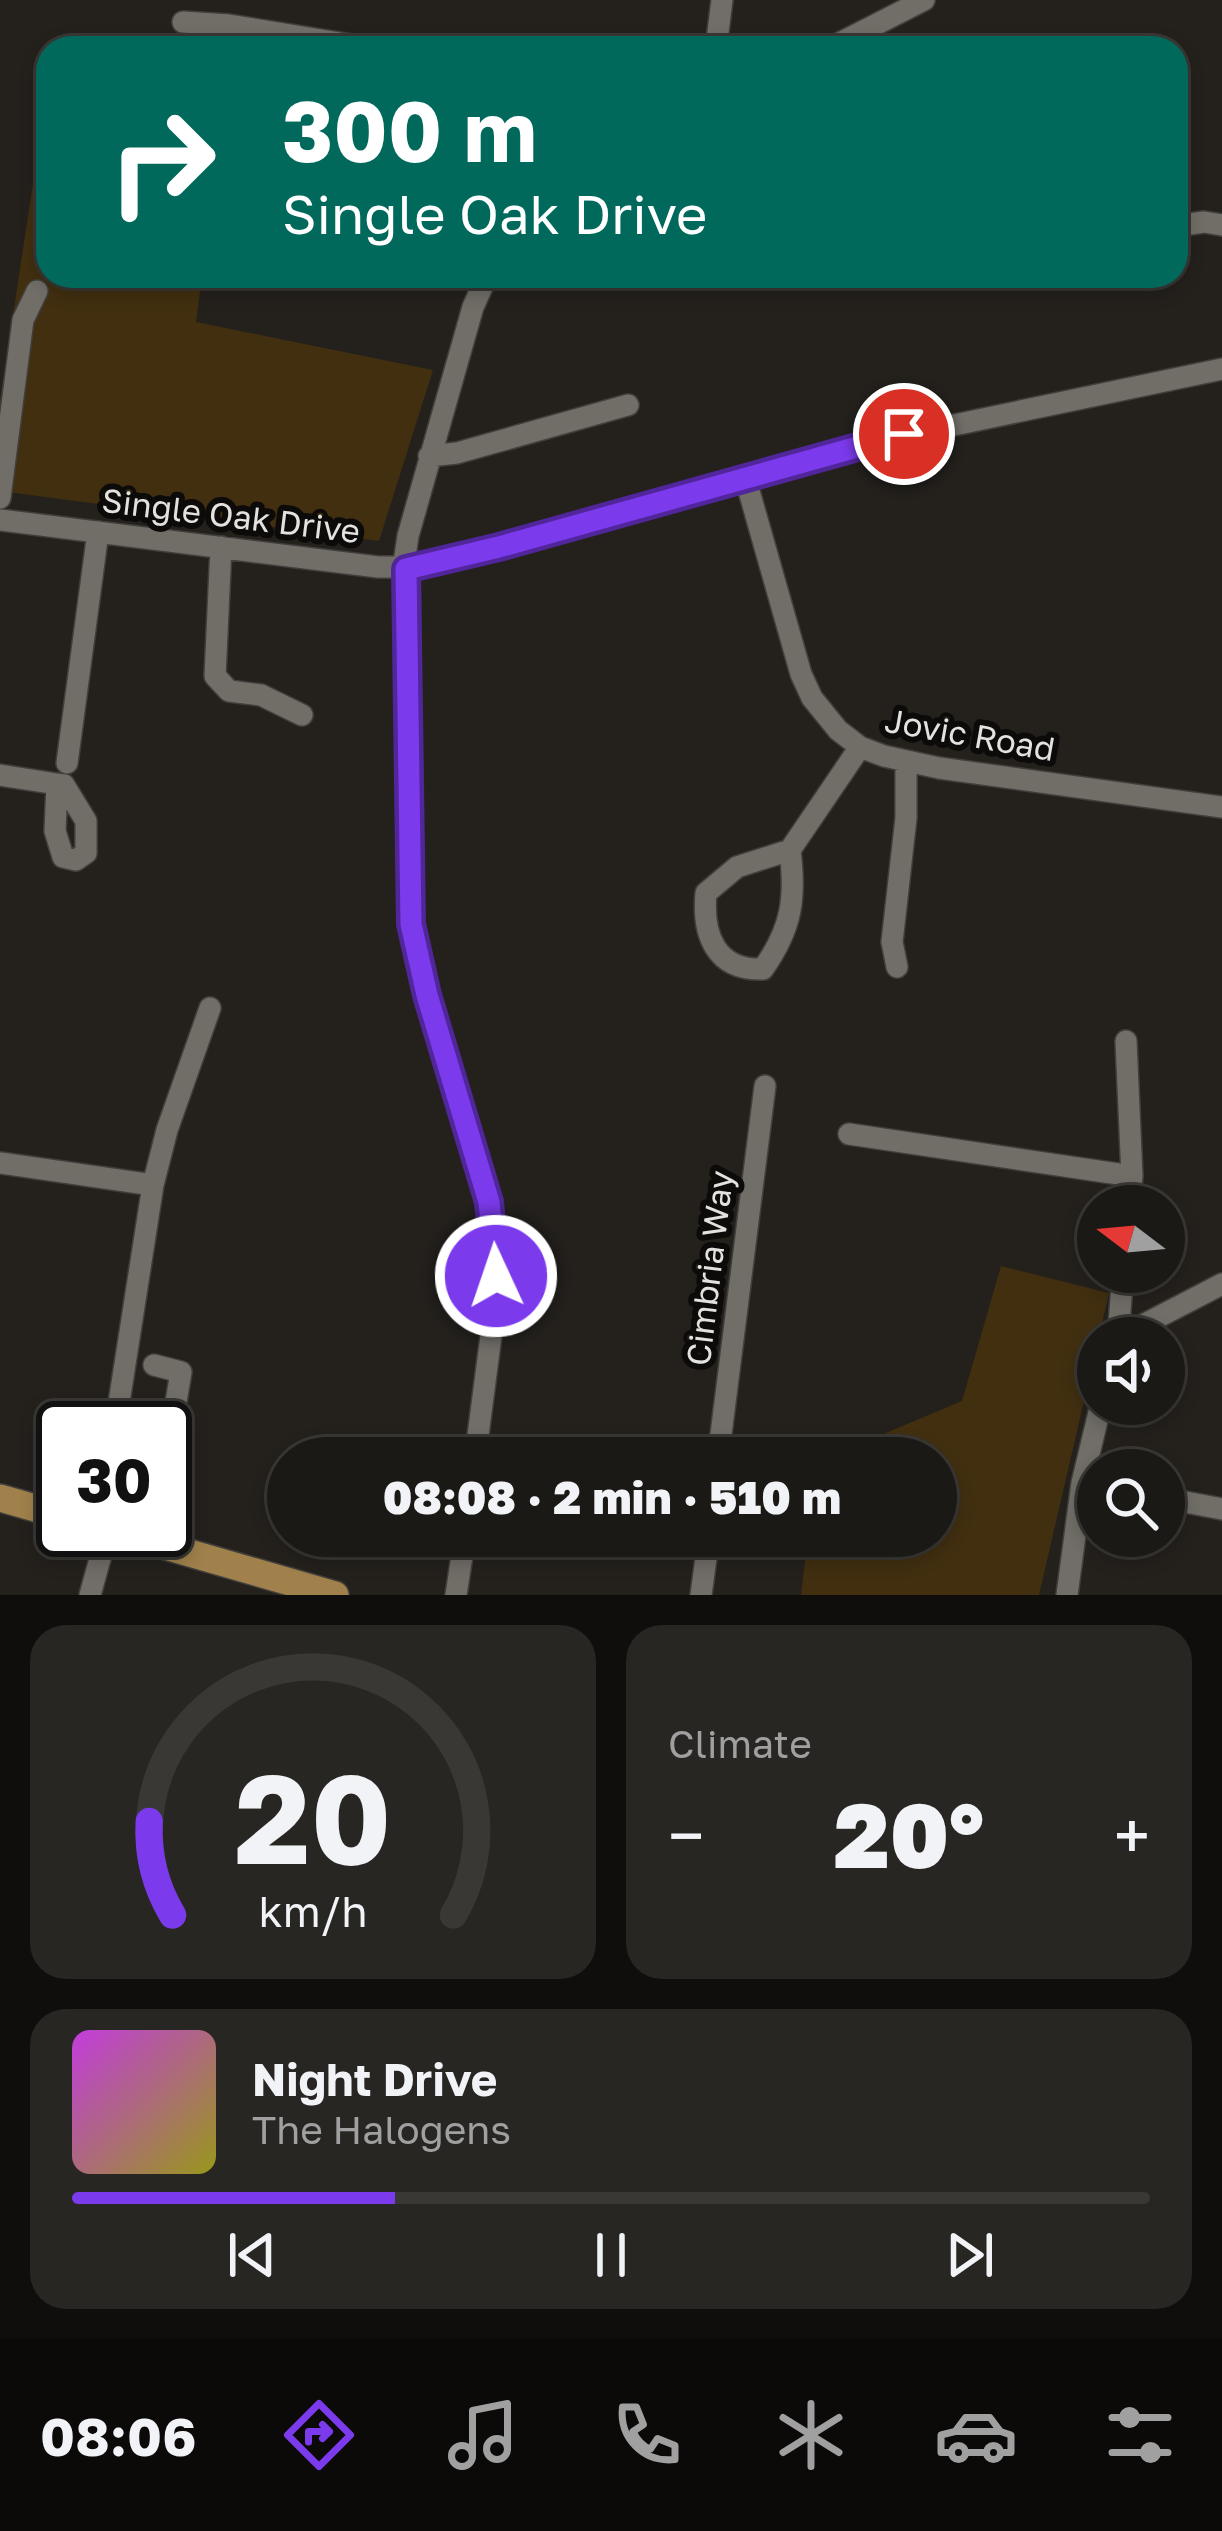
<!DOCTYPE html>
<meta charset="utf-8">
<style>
:root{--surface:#1b1916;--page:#282623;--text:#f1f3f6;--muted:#a0a0a1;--line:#393835;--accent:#7c3aed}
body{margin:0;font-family:"Golos Text",sans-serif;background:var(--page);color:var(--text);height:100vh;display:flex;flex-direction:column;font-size:45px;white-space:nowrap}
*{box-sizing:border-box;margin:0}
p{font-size:39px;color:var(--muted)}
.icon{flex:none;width:66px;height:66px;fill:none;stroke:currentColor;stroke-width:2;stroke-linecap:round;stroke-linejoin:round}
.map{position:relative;height:1595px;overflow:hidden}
.side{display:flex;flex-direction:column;gap:30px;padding:30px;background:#0f0e0c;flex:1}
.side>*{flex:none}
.hud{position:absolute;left:36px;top:36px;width:1152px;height:252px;border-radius:36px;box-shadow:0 6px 18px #0003,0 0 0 3px var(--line);background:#00695c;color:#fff;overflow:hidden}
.needle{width:78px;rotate:286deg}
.controls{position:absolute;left:1077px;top:1185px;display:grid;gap:24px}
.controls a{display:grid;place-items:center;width:108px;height:108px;border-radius:50%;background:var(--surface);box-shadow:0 6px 18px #0003,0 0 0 3px var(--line);font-size:60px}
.speed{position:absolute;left:36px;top:1401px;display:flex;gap:24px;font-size:60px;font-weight:700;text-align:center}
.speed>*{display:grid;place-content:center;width:156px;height:156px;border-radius:50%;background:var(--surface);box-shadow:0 6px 18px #0003,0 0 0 3px var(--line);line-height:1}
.speed .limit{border:6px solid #111;border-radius:18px;background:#fff;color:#111}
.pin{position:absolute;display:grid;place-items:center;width:102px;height:102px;color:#fff;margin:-51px;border:6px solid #fff;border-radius:50%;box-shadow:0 3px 12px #0007}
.me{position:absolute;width:132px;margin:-66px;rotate:357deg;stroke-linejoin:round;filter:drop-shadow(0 0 9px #0008)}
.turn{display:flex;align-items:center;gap:42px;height:252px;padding:0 48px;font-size:54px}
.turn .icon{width:156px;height:156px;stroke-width:2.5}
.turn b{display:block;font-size:84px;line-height:102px}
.big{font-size:90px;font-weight:800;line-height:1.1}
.side .tile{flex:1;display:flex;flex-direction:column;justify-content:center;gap:18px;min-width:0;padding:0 42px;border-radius:36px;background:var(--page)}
.side .dial{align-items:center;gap:0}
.dial svg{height:312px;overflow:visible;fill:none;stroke:var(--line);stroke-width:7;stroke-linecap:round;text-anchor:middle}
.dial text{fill:var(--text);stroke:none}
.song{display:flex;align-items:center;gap:36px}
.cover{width:144px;height:144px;border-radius:18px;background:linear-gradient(135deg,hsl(290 70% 55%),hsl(60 70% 35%))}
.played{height:12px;border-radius:6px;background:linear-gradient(90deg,var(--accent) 30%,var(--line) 30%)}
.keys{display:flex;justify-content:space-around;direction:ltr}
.heat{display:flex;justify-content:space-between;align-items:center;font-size:66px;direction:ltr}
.side .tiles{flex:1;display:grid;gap:30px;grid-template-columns:1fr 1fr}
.tile:last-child{grid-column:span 2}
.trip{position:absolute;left:267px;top:1437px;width:690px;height:120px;border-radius:60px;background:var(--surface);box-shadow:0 6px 18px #0003,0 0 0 3px var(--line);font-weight:800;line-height:120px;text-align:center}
.dock{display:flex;height:192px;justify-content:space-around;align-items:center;background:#0b0a09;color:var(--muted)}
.dock .icon{width:84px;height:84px}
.dock .active{color:var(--accent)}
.dock b{font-size:54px;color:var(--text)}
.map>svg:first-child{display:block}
.green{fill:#412f10}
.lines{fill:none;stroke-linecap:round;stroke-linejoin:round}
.minor-casing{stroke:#413f3b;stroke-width:24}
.major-casing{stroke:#413f3b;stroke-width:30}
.minor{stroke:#716e68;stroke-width:21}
.major{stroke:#a0814b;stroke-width:27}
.route-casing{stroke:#51269a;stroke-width:30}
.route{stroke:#7c3aed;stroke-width:21}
.labels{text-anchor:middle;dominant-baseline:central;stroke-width:12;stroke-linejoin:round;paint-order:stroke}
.street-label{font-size:33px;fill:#e4e2df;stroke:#0c0b09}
</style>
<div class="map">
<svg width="1222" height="1595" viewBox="0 0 1222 1595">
<rect width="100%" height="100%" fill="#24211d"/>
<!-- green -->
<path class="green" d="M38,150L48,151V276H202L196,322L433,370L379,541L0,491V401Z
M1001,1266L1109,1293L1039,1595H801L808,1536H936V1458H826L962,1401Z"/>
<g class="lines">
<defs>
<path id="minor" d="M183,22L229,25L371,48
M716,48L722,0
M830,48L924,0
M1176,226L1204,222L1222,225
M429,456L457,453L628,405
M745,477L801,674L812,698L838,730L860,747L884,756L939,768L1222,807
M0,498L23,320L37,291
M0,520L378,567H421L868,443L1222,369
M221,547L215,676L229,691L261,695L302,715
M67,763L98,532
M0,775L57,784L64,785L86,821V853L76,860L63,857L55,831L57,784
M790,850L737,867L706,893C702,935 716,971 763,969C792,928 796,898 790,850L860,747
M897,967L892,942L906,818V762
M1126,1041L1132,1176L1129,1206
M849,1134L1132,1176
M0,1163L153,1185
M1118,1338L1222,1284
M1118,1338L1123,1272
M154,1365L181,1372L165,1468
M115,1428L153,1185L167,1130L210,1008
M475,1458L491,1336L495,1246L489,1202L427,995L411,924L409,582L405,556L408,536L473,307L487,276
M718,1458L765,1086
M1164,1498L1222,1509
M90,1595L108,1530
M456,1595L465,1536
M701,1595L709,1536
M1067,1595L1082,1483L1101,1404"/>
<path id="major" d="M0,1498L63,1516
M110,1530L335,1595"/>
</defs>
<!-- minor casing -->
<use href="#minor" class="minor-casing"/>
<!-- major casing -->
<use href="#major" class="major-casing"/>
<!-- minor -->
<use href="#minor" class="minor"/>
<!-- major -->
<use href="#major" class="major"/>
</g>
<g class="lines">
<defs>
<path id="route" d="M496,1276L489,1202L427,995L411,924L406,569L499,547L904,434"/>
</defs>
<!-- route casing -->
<use href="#route" class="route-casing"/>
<!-- route -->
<use href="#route" class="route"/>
</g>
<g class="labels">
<!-- street labels -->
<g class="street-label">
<text transform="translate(231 515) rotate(7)">Single Oak Drive</text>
<text transform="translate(970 734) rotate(10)">Jovic Road</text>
<text transform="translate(709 1268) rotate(-83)">Cimbria Way</text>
</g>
</g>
</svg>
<div class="controls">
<a><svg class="needle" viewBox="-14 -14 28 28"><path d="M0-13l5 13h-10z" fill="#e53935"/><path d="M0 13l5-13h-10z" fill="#a0a0a1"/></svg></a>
<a><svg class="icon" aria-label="sound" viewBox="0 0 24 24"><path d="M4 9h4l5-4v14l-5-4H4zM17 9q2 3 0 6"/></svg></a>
<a><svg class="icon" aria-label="search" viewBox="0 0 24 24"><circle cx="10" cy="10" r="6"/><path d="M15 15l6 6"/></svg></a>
</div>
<div class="speed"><div class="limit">30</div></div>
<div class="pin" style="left:904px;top:434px;background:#d93025"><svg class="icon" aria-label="arrive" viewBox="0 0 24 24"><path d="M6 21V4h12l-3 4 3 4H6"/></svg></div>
<svg class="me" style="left:496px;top:1276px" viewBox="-20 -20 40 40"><circle r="17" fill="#7c3aed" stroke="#fff" stroke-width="3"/><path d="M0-11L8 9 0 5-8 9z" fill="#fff"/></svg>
<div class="trip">08:08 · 2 min · 510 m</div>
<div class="hud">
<div class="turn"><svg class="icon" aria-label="right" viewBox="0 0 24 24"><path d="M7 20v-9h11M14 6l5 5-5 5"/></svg><div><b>300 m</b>Single Oak Drive</div></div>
</div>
</div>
<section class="side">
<div class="tiles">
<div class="tile dial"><svg viewBox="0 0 100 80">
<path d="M14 69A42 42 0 1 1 86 69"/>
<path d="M14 69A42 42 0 0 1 8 45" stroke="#7c3aed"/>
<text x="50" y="56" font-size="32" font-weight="700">20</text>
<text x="50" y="72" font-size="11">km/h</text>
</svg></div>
<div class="tile"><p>Climate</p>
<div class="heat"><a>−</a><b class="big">20°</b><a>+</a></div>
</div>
<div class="tile">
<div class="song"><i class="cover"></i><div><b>Night Drive</b><p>The Halogens</p></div></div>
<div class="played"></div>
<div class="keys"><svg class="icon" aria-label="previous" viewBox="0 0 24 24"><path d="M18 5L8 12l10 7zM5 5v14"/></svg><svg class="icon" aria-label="pause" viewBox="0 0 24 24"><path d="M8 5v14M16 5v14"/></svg><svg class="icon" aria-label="next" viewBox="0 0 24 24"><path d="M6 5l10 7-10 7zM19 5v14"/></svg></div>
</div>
</div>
</section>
<nav class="dock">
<b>08:06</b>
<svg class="icon active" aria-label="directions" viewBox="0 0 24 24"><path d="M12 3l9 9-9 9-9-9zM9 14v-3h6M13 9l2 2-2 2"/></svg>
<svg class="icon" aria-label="music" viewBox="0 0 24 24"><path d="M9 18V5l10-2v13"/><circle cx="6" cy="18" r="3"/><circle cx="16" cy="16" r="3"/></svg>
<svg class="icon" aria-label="phone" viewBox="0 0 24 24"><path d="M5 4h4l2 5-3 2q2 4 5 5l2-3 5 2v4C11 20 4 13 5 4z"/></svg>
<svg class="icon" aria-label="climate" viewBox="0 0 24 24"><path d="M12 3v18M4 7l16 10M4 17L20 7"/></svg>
<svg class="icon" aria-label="car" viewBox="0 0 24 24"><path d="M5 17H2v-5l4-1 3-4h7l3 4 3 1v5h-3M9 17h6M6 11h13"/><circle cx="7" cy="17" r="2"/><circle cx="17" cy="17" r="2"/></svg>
<svg class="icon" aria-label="filters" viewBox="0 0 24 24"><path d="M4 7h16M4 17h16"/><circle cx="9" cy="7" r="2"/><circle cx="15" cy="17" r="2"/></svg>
</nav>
